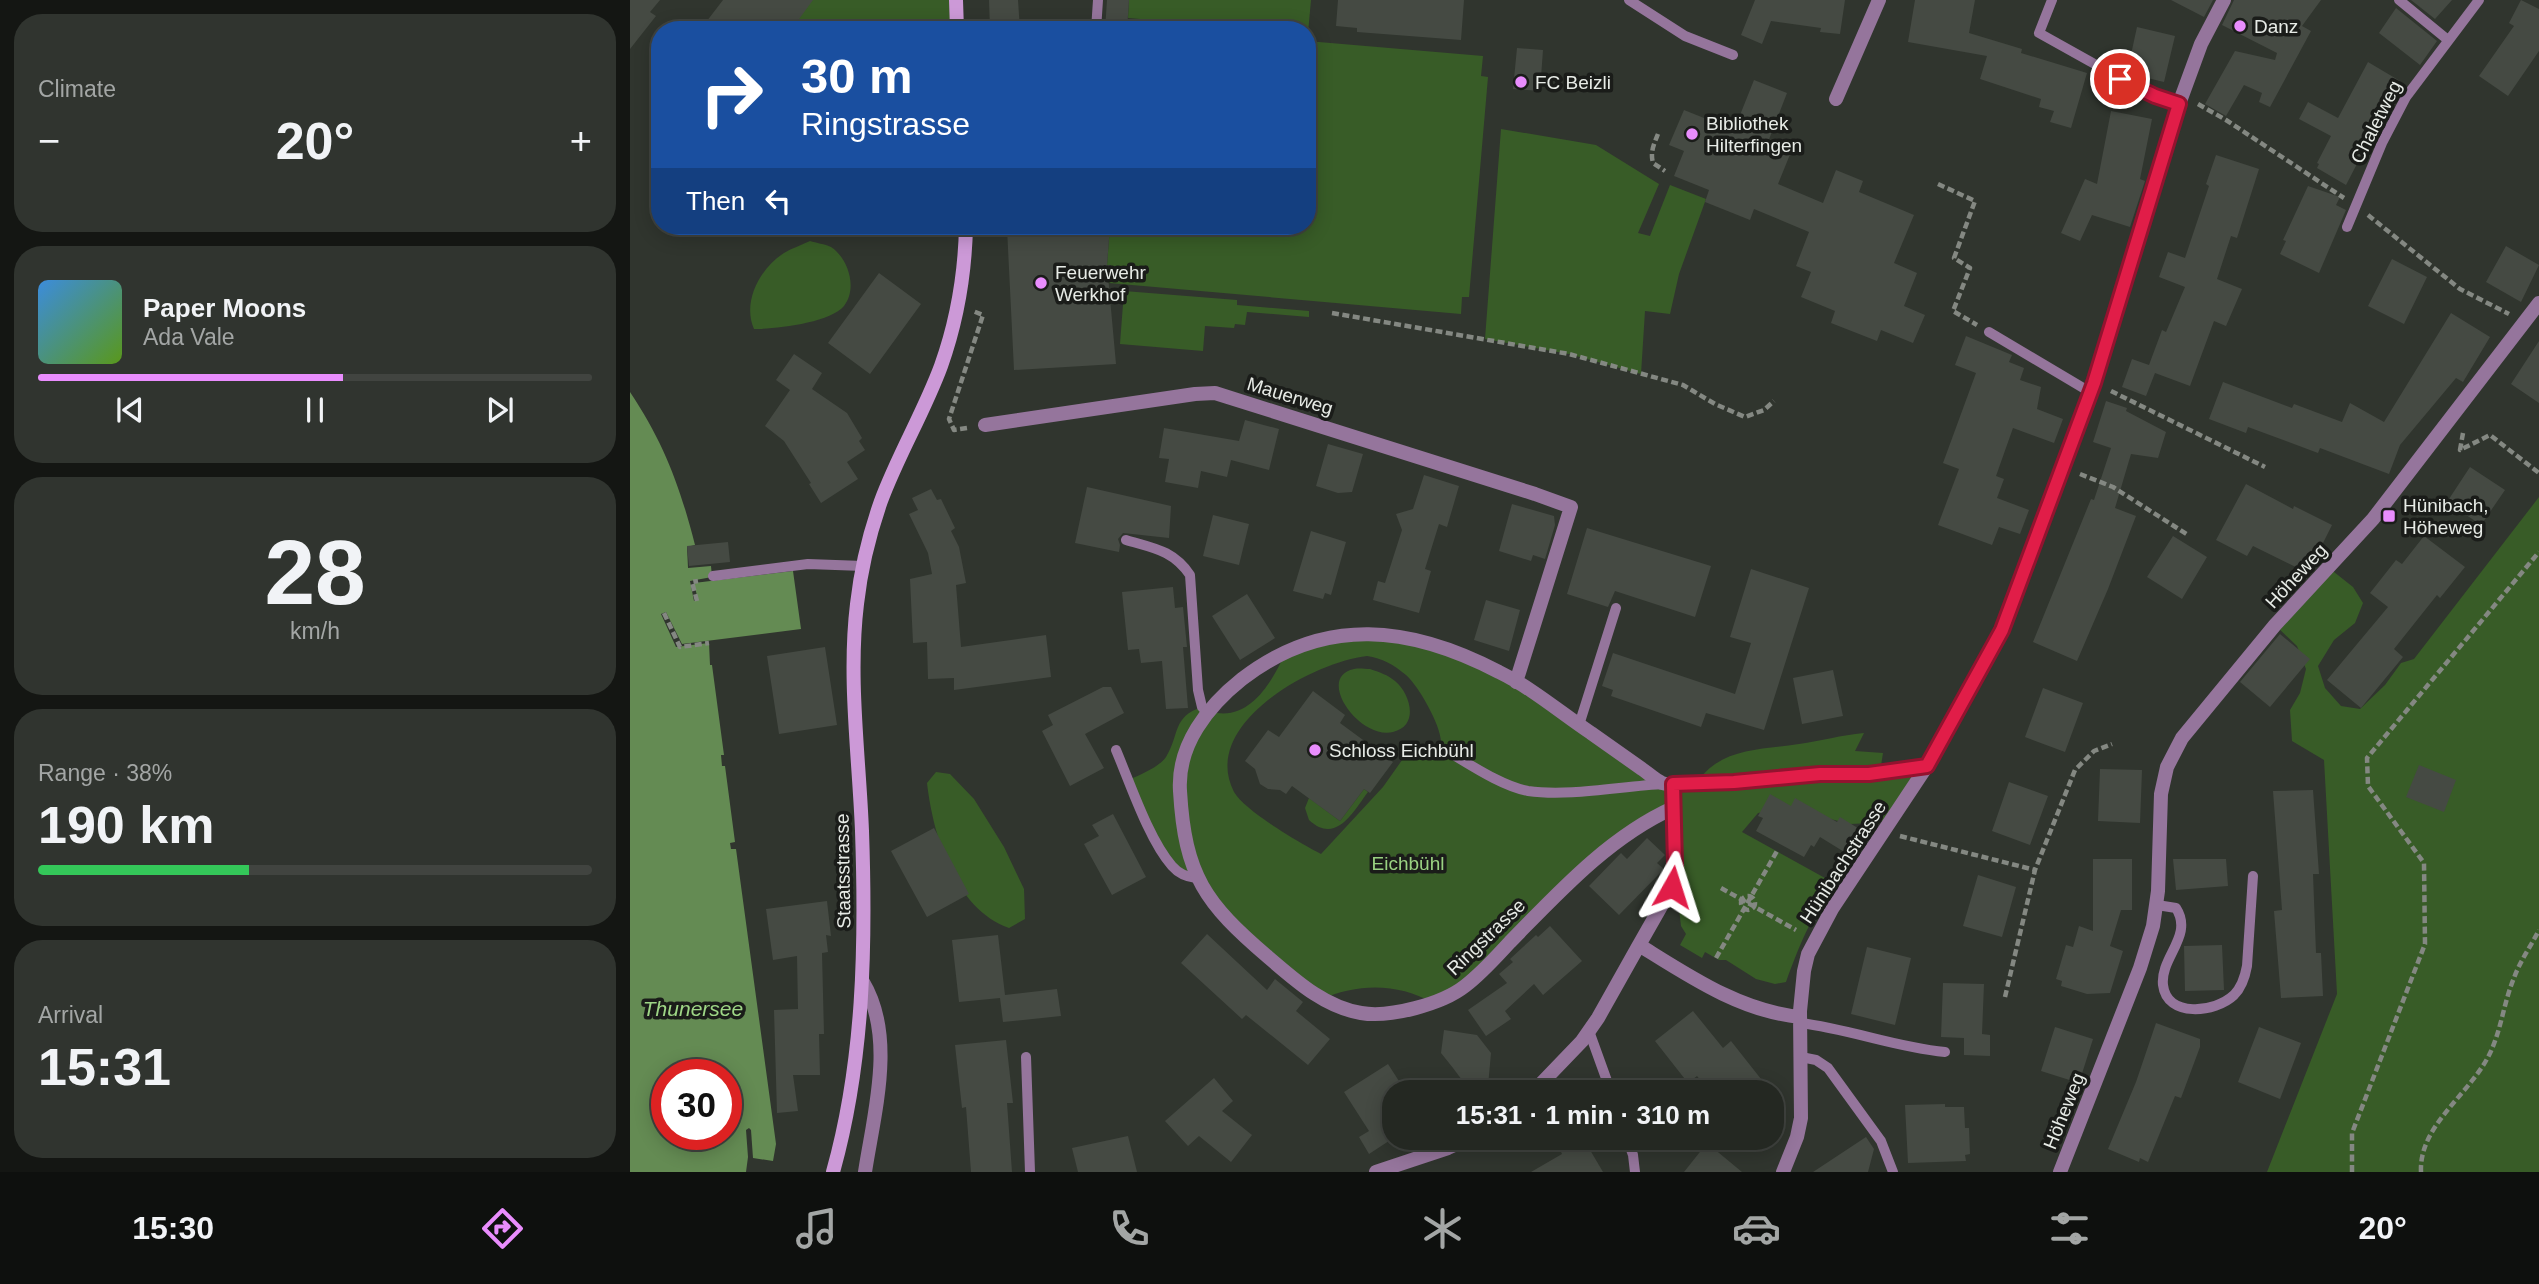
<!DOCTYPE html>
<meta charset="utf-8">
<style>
:root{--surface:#242822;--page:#30342f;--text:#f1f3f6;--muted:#a3a6a5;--line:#414440;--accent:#e98dfd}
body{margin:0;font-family:Helvetica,sans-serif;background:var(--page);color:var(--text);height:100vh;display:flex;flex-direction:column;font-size:26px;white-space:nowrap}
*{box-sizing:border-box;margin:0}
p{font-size:23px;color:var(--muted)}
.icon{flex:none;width:38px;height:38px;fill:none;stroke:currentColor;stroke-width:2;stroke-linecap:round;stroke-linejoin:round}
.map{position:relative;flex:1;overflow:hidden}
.details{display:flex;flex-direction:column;gap:14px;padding:14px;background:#141613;width:630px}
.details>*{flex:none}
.top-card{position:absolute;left:21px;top:21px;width:665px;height:214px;border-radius:28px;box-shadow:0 4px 18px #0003,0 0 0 2px var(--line);background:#1a4fa0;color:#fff;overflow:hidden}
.speed{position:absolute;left:21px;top:1059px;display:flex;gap:14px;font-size:35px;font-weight:700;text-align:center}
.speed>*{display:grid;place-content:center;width:91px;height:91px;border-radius:50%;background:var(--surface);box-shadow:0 4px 18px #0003,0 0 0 2px var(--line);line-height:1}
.speed .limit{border:10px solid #d22;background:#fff;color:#111}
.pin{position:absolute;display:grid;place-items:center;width:60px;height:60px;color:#fff;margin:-30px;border:4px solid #fff;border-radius:50%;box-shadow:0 2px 7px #0007}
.me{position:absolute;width:77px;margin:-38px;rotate:6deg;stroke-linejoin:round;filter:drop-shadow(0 0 5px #0008)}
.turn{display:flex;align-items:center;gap:24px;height:147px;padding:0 35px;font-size:32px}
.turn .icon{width:91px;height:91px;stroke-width:2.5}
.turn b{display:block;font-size:49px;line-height:60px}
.then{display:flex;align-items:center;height:66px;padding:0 35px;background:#0003;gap:14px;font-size:26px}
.big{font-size:52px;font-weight:700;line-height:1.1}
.details .widget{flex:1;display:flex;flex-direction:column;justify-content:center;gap:10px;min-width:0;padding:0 24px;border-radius:28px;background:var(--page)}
.details .dial{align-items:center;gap:0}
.dial b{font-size:91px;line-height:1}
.song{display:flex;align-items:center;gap:21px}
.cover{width:84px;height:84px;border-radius:10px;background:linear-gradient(135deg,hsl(210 70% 55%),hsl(90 70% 35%))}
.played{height:7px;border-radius:4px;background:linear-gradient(90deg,var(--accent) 55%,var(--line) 55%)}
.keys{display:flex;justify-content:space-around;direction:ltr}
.heat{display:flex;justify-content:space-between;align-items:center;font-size:38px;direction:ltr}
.charge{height:10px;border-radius:5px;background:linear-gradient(90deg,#34c759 38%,var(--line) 0)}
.trip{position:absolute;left:752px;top:1080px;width:402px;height:70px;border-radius:28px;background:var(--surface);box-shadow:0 4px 18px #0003,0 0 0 2px var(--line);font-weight:700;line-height:70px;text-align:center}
.tab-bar{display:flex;height:112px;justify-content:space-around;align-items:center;background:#0e100e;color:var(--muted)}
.tab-bar .icon{width:49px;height:49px}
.tab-bar .current{color:var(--accent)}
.tab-bar b{font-size:32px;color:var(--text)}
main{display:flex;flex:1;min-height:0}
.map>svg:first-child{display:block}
.green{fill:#385c27;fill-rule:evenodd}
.water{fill:#648b53;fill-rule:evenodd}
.building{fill:#454a43}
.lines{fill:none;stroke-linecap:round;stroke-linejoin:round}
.path{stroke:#848882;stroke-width:4.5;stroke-dasharray:7 3.5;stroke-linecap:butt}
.lane{stroke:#95759c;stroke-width:10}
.street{stroke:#95759c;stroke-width:14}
.secondary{stroke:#cc99d7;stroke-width:14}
.route-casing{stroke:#92132f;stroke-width:18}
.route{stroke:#e11d48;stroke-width:12}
.poi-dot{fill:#e98dfd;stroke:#1a1c19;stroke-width:2.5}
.labels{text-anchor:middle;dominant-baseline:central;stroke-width:7;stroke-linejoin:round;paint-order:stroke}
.poi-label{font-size:19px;fill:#e7ebe6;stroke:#1a1c19;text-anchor:start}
.street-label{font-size:19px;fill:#e7ebe6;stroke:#1a1c19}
.park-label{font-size:19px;fill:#9ad282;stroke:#1a1c19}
.water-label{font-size:21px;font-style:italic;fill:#9ed686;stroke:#1a1c19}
</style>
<main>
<section class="details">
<div class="widget"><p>Climate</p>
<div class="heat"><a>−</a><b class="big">20°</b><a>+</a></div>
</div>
<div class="widget">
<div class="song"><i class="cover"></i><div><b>Paper Moons</b><p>Ada Vale</p></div></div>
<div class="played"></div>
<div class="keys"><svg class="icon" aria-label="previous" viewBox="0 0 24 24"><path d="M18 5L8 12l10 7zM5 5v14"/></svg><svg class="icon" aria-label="pause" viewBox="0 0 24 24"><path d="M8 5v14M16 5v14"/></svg><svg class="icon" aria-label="next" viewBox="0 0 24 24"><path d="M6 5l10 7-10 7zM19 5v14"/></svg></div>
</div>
<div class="widget dial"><b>28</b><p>km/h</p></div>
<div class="widget"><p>Range · 38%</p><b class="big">190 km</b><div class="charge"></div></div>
<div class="widget"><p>Arrival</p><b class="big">15:31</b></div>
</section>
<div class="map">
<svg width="1909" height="1172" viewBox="0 0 1909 1172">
<rect width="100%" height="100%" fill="#30352e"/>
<!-- green -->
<path class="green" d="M126,0H326L327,30H144Z
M499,0H681L678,33L677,30H641L498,18Z
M677,41L853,56L851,76L858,77L839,297H832L831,314L479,283L481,265H477L480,226H677Z
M871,129L966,145L1029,184L1008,233L1020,236L1040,185L1076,199L1049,274L1040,314L1015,311L1011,374L939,354L855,339Z
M180,241C186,243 195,244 201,247C218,258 228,288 214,306C200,323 145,329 124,329C112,302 130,268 154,253C162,248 172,245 180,241Z
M494,291L607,300V305L679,311V317L617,312L615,325L605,324L604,328L575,326L573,351L490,344Z
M1909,497V1172H1637L1707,994L1694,760L1662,741L1660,710L1670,693L1676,669L1667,646L1645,625L1699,568L1723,587L1733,603L1725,623L1704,640L1688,666L1695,688L1711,706L1730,709L1755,685L1771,663L1784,659Z
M747,633L870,672L1034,784H1066C1090,747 1130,750 1169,744C1191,741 1211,735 1234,733L1225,751L1253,753L1250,772L1297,766L1263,819L1242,823L1220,824L1157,808L1128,813L1112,832L1204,883C1181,918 1170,943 1156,982L1145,984L1126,979L1096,960H1089L1075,952L1072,958L1050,945L1056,934L1051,926L1048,901L1042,887L1043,809L995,835L849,974L803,1003C769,983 728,983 692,999L667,982L566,878L543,867L499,780C511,774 528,768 536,757C550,734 542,717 572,707C577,712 580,712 587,713C623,718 643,679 656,652ZM737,656C752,658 764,665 776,675C788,685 812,727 811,743C810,749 807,752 801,755L782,746L753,787L691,854C671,844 615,811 604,792C569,724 683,662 737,656Z
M740,669C749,672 758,675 765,681C780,693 790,726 763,732C729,740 685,677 724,669C729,668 735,669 740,669Z
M306,772L320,774L344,799L374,847L394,889L395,919L379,928C325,909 303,835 297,783Z
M734,789L738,792C723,812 706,845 679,820L675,808L679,798L710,821Z"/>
<!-- water -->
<path class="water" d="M0,392C34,443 50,486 65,545L57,547L58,568L81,566L82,577L60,581L64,601L68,600L64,583L163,571L171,629L52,644L36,612L31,614L46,647L79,643L80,665H82L94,755H91L92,766H95L105,842L100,843L101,849H106L146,1144L143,1161L123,1158L121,1130L119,1128L116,1130L118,1157L116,1172H0ZM37,1074H96V1134H37Z"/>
<!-- building -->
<path class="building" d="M0,0H30L20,12L26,16L0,49Z
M93,0H183L161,30H70Z
M359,0H388L390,30L360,29Z
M477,0H499L497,30H475Z
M708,0H834L831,40L727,32V28L706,26Z
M1125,0H1215L1210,34L1190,32L1191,28L1141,21L1132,44L1111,35Z
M1285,0H1345L1339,33L1392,49L1391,53L1457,73L1441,128L1420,122L1424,111L1409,107L1411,99L1350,79L1357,56L1278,42Z
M1541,0H1583L1574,17Z
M1604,0H1691L1672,26L1681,31L1640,107L1629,102L1632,93L1614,85L1596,116L1575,104L1605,51L1645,60L1647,53L1592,25Z
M1781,0H1822L1805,19Z
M1891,0L1909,9V51L1878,96L1849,76L1884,26L1879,23Z
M1766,8L1807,41L1790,65L1749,33Z
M1507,27L1545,36L1534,82L1497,73Z
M887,48L913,50L910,91L883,89Z
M1738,62L1770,81L1716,185L1687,168L1689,164L1687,163L1701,136L1669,119L1678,102L1708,118Z
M1124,80L1157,93L1138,142L1161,152L1148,184L1193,203L1206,170L1233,181L1229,192L1284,215L1264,263L1287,273L1274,306L1295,315L1283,343L1251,330L1247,341L1201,323L1205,311L1171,297L1181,272L1166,266L1179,232L1124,209L1120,220L1075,202L1079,190L1044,176L1054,151L1039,145L1054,110L1104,130Z
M1481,111L1522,119L1510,179L1515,181L1500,227L1462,215L1450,241L1431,233L1455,179L1467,184Z
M1586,155L1629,169L1607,238L1601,236L1587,279L1612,289L1596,326L1584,321L1560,386L1525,373L1516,396L1492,387L1502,359L1519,365L1532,330L1536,332L1555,287L1529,277L1538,252L1555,258L1579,186L1576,184Z
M1678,186L1710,197L1706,205L1716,210L1689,273L1650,254L1656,241L1653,240Z
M422,226H480L477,265L486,364L384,370L377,228Z
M1876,246L1909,265L1891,302L1856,282Z
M1762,259L1797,277L1774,324L1738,306Z
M249,273L291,304L240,374L198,343Z
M1821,313L1860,337L1833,382L1826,378L1770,445L1759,474L1690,448L1688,453L1618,427L1616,433L1579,419L1593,382L1662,408L1664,404L1712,422L1720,403L1754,422Z
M1336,336L1382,355L1379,362L1394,368L1390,380L1411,387L1407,409L1433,419L1424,443L1383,428L1366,476L1374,479L1367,498L1399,510L1390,534L1369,527L1362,545L1308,525L1329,469L1313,463L1346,373L1325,365Z
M1909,341V403L1881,384Z
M164,354L192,373L182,389L217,413L232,438L229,441L235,450L217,462L228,479L191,503L179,484L181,483L154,441L135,426L160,390L146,380Z
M1476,401L1497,408L1496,411L1536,432L1528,458L1501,454L1485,508L1506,516L1478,589L1447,661L1403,642L1461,499L1464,500L1481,448L1463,442Z
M615,420L649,429L639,470L601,460L597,477L571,471L568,488L535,482L539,459L529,458L534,428L609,441Z
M698,444L733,454L722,492L708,493L686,486Z
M1840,467L1875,490L1851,525L1817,502Z
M794,475L829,486L817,527L809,524L795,569L801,571L789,613L743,600L748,581L755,583L772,530L766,514L783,509Z
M1616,484L1663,509L1664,506L1702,525L1678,573L1623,546L1617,556L1586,540Z
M457,487L541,506L539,538L493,533L488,539L490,545L489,552L445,543Z
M301,489L307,500L311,499L325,528L321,531L329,547L336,583L326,585L331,647L416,635L421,677L324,690V678L298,679L297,642L283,643L280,579L302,574L298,553L279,514L288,510L282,498Z
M882,504L924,516L925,525L915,559L903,555L901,561L869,551Z
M583,515L619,524L609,565L573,556Z
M957,528L1081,566L1065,617L985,591L978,607L937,594Z
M681,531L716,542L701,595L695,593L693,599L663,591Z
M1543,536L1577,557L1552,599L1517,577Z
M1794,536L1835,567L1810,598L1807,595L1764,649L1773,657L1731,708L1697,680L1758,607L1740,593L1766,560L1772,564Z
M98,542L100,562L59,566L57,546Z
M1121,569L1179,588L1134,730L1076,713L1071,727L981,696L983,690L972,686L983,653L1105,694L1121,643L1100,637Z
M543,587L545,608L553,607L557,647H553L558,708L536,709L532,661L511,663L509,649L498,650L492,592Z
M617,594L645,638L610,660L582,616Z
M856,600L890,610L879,651L844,640Z
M1650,634L1680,659L1640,707L1610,682Z
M195,647L207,725L149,734L137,656Z
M1203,670L1213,716L1172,724L1163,678Z
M473,687H481L494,713L455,734L474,768L440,786L412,731L423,725L418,715Z
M1413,688L1453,703L1435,752L1395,737Z
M683,691L715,715L710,723L763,762L740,793L734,789L710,821L662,786L656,794L650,790L638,789L630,784L625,769L615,761L638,730L649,737Z
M1789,765L1826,780L1814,812L1776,797Z
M1470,769L1512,770L1510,823L1468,821Z
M1379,782L1418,796L1400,845L1362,831Z
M1683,790L1689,874H1683L1686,953H1691L1693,996L1651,998L1644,911L1652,910L1643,791Z
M1140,794L1161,806L1165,798L1207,822L1210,817L1239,835L1224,858L1190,837L1184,847L1181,845L1174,857L1126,831L1133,818L1128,816Z
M483,814L516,877L482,895L454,844L469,836L462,825Z
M304,828L339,894L297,917L261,851Z
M1017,838L1035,855L1027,863L1034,869L989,915L959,886L991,853L997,859Z
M1463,859H1502V910H1491L1480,946L1493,951L1480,993L1457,994L1431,986L1432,981L1426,979L1436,945L1443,947L1449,926L1463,931Z
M1543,859H1596L1598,886L1546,890Z
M1348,875L1386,887L1372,937L1333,926Z
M197,901L201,936L196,935L198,952L192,953L194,1034H189L190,1075H163L168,1111L147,1113L144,1010L168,1009L167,956L143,960L136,909Z
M920,926L952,961L913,995L904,984L875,1011L881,1019L856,1036L838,1010L877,983L869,974L883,962L880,959L906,935L908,937Z
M577,934L637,990L645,979L673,1002L666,1011L700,1039L678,1065L616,1015L612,1019L551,963Z
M368,935L375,995L427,989L431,1016L373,1022L370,998L329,1002L322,940Z
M1592,945L1594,990L1555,991L1554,946Z
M1237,947L1281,958L1265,1025L1221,1014Z
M1313,983L1354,984L1352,1034L1360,1035V1056L1334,1055V1038L1311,1037Z
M1063,1011L1093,1048L1101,1041L1131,1079L1115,1092H1080L1067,1076L1058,1083L1025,1041Z
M1526,1023L1570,1039V1047L1551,1098L1545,1096L1518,1162L1510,1158L1509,1162L1478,1149L1506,1082Z
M1425,1027L1463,1039L1449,1083L1411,1071Z
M1629,1027L1671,1043L1650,1099L1608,1082Z
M814,1030L847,1035L861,1053L858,1086L835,1084L823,1068L811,1053Z
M376,1040L383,1103H377L382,1172H341L336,1107L332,1108L325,1045Z
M758,1064L776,1092H765V1137L739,1154L729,1137L739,1131L714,1092Z
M584,1078L603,1101L592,1111L622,1135L601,1162L569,1136L558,1146L535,1121Z
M1315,1104V1107H1334L1335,1128H1339L1340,1154L1335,1155L1336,1161L1278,1163L1275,1105Z
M498,1136L507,1172H448L442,1148Z
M1236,1137L1244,1149L1238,1172H1183Z
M925,1138H953L973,1172H901L932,1154Z
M1077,1143L1112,1172H1054Z"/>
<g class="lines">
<!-- path -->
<path class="path" d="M1568,104L1596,120L1714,198
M1028,134C1024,144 1020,152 1023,163L1035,171
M1308,184L1345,201L1324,258L1340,268L1323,311L1347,325
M1738,215L1830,289L1879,314
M702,313L939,354L1053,385L1085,404L1115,417L1134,410L1144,401
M1481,391L1635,467
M337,428L324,430L319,419L353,315L343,311
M1833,433L1830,450L1860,435L1909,473
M1450,474L1483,487L1558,535
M67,601L62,582L68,581
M34,613L50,647L79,643
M1270,836L1405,870
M1091,888L1166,930
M1111 903a7 7 0 1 1 14 0a7 7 0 1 1-14 0Z
M1086,958L1147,851
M1375,997L1405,870L1445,770L1464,751L1482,744
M1722,1172V1133L1795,944L1794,863L1738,786L1737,758L1909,552
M1791,1172C1789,1127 1835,1098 1857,1059C1871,1034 1873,1004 1884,978C1890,961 1901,946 1909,930"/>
<!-- lane -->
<path class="lane" d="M999,0L1055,36L1103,55
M1422,0L1409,33L1504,86L1549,104
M1769,0L1818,40
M466,30L468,0
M1717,227L1752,143L1776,97L1849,0
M1359,332L1460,392
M496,540C523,548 543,550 560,575L568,690L572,707L577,712
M83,576L178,564L233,566
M949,725L986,608
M810,747C835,761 870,786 898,791C939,797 992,786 1034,784
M486,750C500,783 519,840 542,866C549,874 556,877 566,878
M1527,905L1546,908C1564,936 1530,957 1533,985C1537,1018 1585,1013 1604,995C1612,987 1615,977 1617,966L1623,876
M1170,1023C1220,1029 1264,1047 1315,1052
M959,1031L981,1092
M396,1057L400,1172
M1171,1057L1186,1060L1198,1068L1251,1141L1263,1172
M997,1138L1003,1155L1005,1172"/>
<!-- street -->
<path class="street" d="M1206,99L1249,0
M355,425L565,394L585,393L905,494L941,507L886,682
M1043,784V808C979,837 929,892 880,942C866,957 852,973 835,986C812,1004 760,1018 731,1013C694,1007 665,980 638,957C575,903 555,876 550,791C547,745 578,706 612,679C695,615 781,626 869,672C902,688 931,713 961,733C978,745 995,757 1012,769C1018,773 1025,780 1032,783C1040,786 1053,784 1063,784C1105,783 1146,776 1188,774C1204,773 1219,774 1235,774C1256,774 1277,769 1297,766
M1009,945L1042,887L1045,865L1043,808
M233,982C266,1037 244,1113 235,1172
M903,1092L952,1041L968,1018L1009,945C1059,976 1110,1011 1170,1017
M746,1172L818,1148L840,1138
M1153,1172L1167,1137L1171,1118L1170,1011L1174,971L1178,954L1202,909L1297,766L1372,630L1464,383L1549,104L1571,44L1594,0
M1430,1172L1510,968L1523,926L1528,891L1531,794L1537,767L1552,738L1645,625L1743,519L1909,303"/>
<!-- secondary -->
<path class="secondary" d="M326,0L327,30
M203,1172C234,1061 236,945 232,831C229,756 218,678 227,604C231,568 239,535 251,501C268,455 294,412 311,366C327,321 335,274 336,226"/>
</g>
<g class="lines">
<defs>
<path id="route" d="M1042,887L1045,865L1043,784L1104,782L1190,774H1239L1297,766L1372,630L1464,383L1549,104L1525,96L1490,79"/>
</defs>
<!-- route casing -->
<use href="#route" class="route-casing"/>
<!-- route -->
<use href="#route" class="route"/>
</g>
<!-- markers -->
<g class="poi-dot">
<circle cx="1610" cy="26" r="7"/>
<circle cx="891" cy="82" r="7"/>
<circle cx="1062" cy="134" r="7"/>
<circle cx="411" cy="283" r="7"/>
<rect x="1752" y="509" width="14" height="14" rx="3.5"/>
<circle cx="685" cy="750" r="7"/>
</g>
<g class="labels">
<!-- poi labels -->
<g class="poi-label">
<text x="1624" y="26">Danz</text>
<text x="905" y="82">FC Beizli</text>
<text x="1076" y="123">Bibliothek<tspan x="1076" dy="22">Hilterfingen</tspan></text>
<text x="425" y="272">Feuerwehr<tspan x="425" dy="22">Werkhof</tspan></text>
<text x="1773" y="505">Hünibach,<tspan x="1773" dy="22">Höheweg</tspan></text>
<text x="699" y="750">Schloss Eichbühl</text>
</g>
<!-- street labels -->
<g class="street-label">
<text transform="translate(1746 122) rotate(-63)">Chaletweg</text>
<text transform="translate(660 396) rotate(17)">Mauerweg</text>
<text transform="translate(1666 576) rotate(-47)">Höheweg</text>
<text transform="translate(1213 862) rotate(-57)">Hünibachstrasse</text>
<text transform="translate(213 871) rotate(-91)">Staatsstrasse</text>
<text transform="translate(856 937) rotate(-44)">Ringstrasse</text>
<text transform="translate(1434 1111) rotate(-68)">Höheweg</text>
</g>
<!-- park labels -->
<g class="park-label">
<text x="778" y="863">Eichbühl</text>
</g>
<!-- water labels -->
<g class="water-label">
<text x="63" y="1008">Thunersee</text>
</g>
</g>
</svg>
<div class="speed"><div class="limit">30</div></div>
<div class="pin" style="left:1490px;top:79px;background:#d93025"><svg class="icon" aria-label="arrive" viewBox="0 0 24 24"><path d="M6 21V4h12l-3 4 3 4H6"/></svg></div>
<svg class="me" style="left:1042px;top:887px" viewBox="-20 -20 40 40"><path d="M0-17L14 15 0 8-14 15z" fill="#e11d48" stroke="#fff" stroke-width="4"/></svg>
<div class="trip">15:31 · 1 min · 310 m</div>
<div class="top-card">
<div class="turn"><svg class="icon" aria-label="right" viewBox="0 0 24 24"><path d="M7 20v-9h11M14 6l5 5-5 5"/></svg><div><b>30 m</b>Ringstrasse</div></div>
<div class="then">Then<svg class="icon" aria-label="left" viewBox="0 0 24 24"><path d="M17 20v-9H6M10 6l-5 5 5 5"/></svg></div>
</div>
</div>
</main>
<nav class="tab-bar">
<b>15:30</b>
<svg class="icon current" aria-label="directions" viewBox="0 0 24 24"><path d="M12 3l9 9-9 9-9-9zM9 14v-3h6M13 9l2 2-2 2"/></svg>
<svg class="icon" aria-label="music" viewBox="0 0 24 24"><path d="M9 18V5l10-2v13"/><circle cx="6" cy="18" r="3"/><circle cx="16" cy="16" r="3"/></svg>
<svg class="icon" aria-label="phone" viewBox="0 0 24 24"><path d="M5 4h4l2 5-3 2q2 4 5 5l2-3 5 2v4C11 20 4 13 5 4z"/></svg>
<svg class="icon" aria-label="climate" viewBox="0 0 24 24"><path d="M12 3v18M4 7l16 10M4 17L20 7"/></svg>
<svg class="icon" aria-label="car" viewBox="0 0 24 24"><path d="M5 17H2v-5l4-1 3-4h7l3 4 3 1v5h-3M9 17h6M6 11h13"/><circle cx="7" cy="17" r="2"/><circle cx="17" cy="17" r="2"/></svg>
<svg class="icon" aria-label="filters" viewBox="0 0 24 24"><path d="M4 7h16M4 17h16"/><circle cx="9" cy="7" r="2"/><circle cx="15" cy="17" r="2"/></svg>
<b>20°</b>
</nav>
